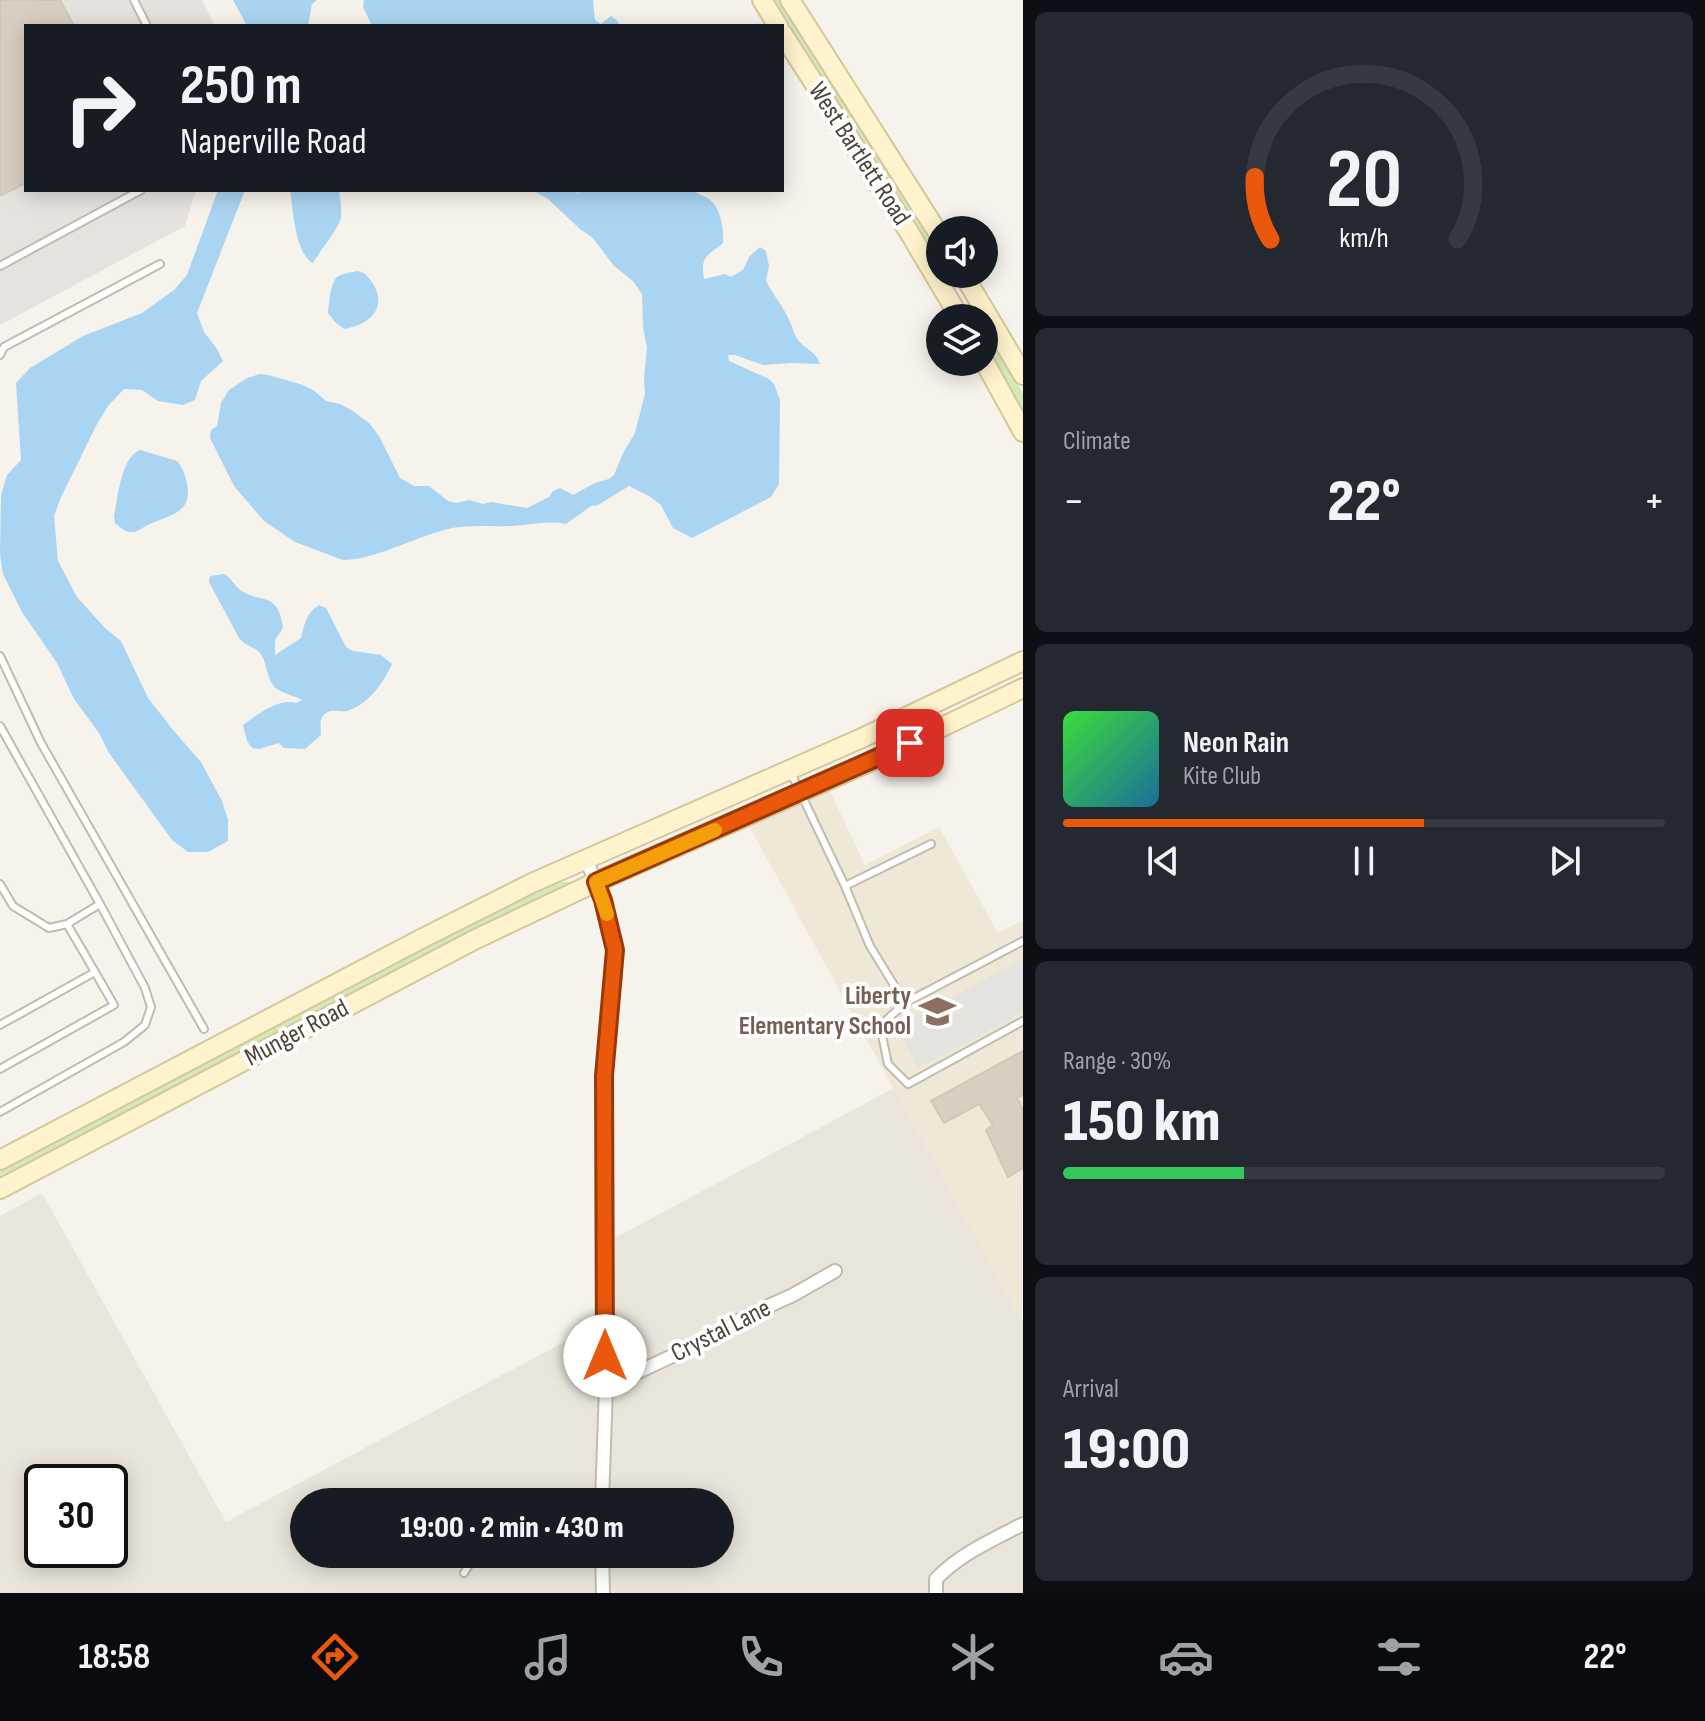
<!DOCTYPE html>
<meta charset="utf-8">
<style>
:root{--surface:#171b24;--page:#242831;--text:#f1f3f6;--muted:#9ea1a6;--line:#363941;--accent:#ea580c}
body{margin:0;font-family:"Sofia Sans Condensed",sans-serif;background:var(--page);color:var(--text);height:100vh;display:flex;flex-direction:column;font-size:30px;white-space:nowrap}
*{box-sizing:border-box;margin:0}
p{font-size:26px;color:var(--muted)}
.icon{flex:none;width:44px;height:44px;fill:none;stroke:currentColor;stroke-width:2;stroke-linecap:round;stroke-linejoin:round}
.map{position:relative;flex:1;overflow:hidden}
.drawer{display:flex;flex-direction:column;gap:12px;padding:12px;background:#0d0f14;width:682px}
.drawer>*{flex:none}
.hud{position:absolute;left:24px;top:24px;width:760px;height:168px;border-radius:0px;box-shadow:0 4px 20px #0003;background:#171b24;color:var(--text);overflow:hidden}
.fabs{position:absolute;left:926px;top:216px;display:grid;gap:16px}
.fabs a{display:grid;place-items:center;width:72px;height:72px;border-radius:50%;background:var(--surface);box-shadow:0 4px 20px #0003;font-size:40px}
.speed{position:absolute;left:24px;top:1464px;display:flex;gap:16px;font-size:40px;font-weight:700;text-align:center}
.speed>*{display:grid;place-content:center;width:104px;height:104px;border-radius:50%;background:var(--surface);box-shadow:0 4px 20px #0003;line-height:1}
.speed .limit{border:4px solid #111;border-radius:12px;background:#fff;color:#111}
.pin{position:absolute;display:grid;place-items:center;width:68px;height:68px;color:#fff;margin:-34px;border-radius:16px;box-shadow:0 4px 12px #0006}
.me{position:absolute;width:88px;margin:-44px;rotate:0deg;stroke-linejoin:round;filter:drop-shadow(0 0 6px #0008)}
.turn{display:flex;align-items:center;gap:28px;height:168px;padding:0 24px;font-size:36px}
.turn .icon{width:104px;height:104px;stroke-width:2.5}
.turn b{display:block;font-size:56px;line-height:68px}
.big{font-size:60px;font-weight:800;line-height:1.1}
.drawer .tile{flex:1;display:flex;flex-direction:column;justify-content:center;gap:12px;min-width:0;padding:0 28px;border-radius:12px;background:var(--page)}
.drawer .dial{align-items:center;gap:0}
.dial svg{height:208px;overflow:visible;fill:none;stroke:var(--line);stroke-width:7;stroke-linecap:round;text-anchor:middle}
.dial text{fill:var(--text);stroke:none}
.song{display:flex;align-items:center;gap:24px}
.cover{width:96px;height:96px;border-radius:12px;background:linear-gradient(135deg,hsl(120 70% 55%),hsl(200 70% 35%))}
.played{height:8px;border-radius:4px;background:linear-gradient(90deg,var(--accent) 60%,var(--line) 60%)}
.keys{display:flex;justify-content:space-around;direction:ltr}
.heat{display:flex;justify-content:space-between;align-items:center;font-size:44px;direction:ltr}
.charge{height:12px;border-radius:6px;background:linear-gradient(90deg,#34c759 30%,var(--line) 0)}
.trip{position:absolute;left:290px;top:1488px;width:444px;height:80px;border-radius:40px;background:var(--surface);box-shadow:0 4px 20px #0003;font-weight:800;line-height:80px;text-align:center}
.tab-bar{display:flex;height:128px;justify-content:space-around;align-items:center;background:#090b0e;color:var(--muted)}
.tab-bar .icon{width:56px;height:56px}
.tab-bar .active{color:var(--accent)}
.tab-bar b{font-size:36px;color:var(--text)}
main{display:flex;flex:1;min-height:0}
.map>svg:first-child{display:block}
.residential{fill:#eae5da;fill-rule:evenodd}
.industrial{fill:#e6e2dd}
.education{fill:#efe8d6}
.green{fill:#d2eab5}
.parking{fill:#e5e3e0}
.water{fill:#a9d4f2}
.building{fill:#d8cfc1;stroke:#d3c7b4;stroke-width:2}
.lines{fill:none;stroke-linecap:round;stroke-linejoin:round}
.lane-casing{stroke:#c2bbae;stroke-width:10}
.street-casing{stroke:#c2bbae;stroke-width:16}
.secondary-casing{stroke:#d6c79b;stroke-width:22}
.lane{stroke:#fff;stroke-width:6}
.street{stroke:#fff;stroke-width:12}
.secondary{stroke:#fff3cd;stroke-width:18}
.route-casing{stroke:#983908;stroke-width:20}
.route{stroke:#ea580c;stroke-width:14}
.slow{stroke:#f59e0b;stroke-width:14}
.labels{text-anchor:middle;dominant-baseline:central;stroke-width:8;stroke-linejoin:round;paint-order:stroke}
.street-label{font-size:26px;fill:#4b4439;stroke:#fff}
.education-label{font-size:26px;font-weight:bold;fill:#785e54;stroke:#fff;text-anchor:end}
</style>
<main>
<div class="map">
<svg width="1023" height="1593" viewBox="0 0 1023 1593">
<rect width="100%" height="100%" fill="#f6f3ec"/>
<!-- residential -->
<path class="residential" d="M894,1088L1023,1321V1593H0V1216L42,1193L226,1522L615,1315V1238ZM42,1482H110V1550H42ZM304,1502H720V1554H304Z"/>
<!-- industrial -->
<path class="industrial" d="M0,0H202L215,26H26V190H196L185,226L0,325Z"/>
<!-- education -->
<path class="education" d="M829,789L865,865L939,827L998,933L1023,920L1022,1322L748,824Z"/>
<!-- green -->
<path class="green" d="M771,0H780C832,85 887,168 940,252V267Z
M984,326L1023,393V411L984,345Z
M562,882H570L571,885L0,1180V1170L464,926L552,884Z"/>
<!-- parking -->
<path class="parking" d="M1023,959V1012L918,1068L896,1026Z"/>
<!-- water -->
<path class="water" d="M233,0H317L312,4L308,26H247Z
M364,0H593L595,20L601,24L611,16L617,20L620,26H372L363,7Z
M218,190H245L197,313L204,332L217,349L223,361L201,381L195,400L183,405L158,401L142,390L124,389L108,406L97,424L61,497L54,516L58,561L77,597L105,628L121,641L148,698L173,730L201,762L222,801L228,820V841L208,852H188L172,840L109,753L99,733L74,699L57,663L22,612L3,574L0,554L1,495L7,475L21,460L16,383L30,368L83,336L142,313L174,290L187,275Z
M290,190H339C340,198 342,209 341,217C340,227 319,252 313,263C295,254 293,209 290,190Z
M532,190H574L578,193L583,190H679L681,192L684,190H694C699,196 705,195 710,200C721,209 724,229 723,243C708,256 700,255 704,279L725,274L731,277L743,270L749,257L760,247L766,251L769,266L766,281C773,295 784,307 790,322C793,328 794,335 798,340C806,350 816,351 820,364L791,363L763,365L735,355H728L729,361L769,379L774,384L780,400L779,484L771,497L692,538L673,528L661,505L649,496L629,486L598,505L591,506L566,524C548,520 530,525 511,526C489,527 466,524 444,530C414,538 373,560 343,560L295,542L264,521L234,486L210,438L211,430L217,426L221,403L229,390L247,378L260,374L268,375L300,384L313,390L326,401L340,404L353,411L370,424L379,436L400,478L414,486H429L448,501L456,503L469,500L483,504L491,502L527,508L549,497L553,491L560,488L573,495L595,483L609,479L614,475L623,453L635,433L645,394L644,379L647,348L643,327L642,294L633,281L614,266L593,238L580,229L548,199Z
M357,271L364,273C390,298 379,323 344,329L335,322L328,313C329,304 330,285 336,278C342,273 350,273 357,271Z
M140,450L177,461C183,468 185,475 187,484C193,514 168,515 148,525C142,527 138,533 131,532C125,532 120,527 115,523L114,516C118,497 121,457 140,450Z
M224,574C231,578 232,582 238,588C258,606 278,588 283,628L275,640V655L301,638C304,625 307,612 319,605L326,608L346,647L353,651L381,655L392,664C383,683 369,704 347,711C339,713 330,707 323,716C319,721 321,728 321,735L305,749L284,748L279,743L259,749L252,748L247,741L243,725C257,715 278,698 296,703L302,700C295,696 284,694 277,689C266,681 268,663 260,653C254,646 245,646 239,638L209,582L210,576Z"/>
<!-- building -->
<path class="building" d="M0,0H60L74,26H26V183L0,196Z
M1023,1051V1095L1017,1098L1023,1109V1168L1008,1177L986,1130L993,1125L979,1104L944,1123L931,1101Z"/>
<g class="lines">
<defs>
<path id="lane" d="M134,0L147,26
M0,266L141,190
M0,355L4,347L160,264
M0,656L41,743L204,1029
M0,726L100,904
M791,773L845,886L870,946L905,1003
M0,884L13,906L49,928L67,924
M845,886L931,844
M1023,941L905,1003L880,1026L888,1064L908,1084L1023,1021
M0,1025L95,972L114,1005L0,1069
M0,1112L124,1042L145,1025L151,1007L145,988L100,904L67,924L95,972
M464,1573L476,1554"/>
<path id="street" d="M586,859L603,900L615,950L604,1076L606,1387L602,1502
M606,1387L685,1350L749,1315L793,1295L835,1271
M602,1554L603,1593
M936,1593V1579C960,1554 992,1540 1023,1524"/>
<path id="secondary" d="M762,0L778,26
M790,0L940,236
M782,33L909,232L960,318
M963,274L1023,375
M984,361L1023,432
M0,1160L421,939L532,883L862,738L1023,661
M0,1189L476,939L596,882L863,765L1023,688"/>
</defs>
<!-- lane casing -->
<use href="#lane" class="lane-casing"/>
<!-- street casing -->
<use href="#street" class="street-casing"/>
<!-- secondary casing -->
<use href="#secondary" class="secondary-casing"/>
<!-- lane -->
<use href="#lane" class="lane"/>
<!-- street -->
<use href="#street" class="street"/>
<!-- secondary -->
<use href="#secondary" class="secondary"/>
</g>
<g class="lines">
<defs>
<path id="route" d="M605,1356L604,1076L615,950L603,900L596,882L910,743"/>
</defs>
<!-- route casing -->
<use href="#route" class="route-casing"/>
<!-- route -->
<use href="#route" class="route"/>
<!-- slow -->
<path class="slow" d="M607,914L596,882L715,830"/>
</g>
<!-- icons -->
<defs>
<symbol id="school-bare" viewBox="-9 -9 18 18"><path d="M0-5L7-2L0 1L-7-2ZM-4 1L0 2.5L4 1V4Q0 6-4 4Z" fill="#8d6e63" stroke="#fff" stroke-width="2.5" paint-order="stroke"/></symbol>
</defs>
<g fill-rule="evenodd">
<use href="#school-bare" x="912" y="986" width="51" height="51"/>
</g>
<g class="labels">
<!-- street labels -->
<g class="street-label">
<text transform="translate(859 154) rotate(57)">West Bartlett Road</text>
<text transform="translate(297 1033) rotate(-28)">Munger Road</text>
<text transform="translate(721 1331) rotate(-27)">Crystal Lane</text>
</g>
<!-- education labels -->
<g class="education-label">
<text x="911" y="996">Liberty<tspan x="911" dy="30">Elementary School</tspan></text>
</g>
</g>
</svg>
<div class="fabs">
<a><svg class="icon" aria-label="sound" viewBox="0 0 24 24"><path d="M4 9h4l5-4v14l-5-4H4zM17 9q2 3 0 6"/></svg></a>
<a><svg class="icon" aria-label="layers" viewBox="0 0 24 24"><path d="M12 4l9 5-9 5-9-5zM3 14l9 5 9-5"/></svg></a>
</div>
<div class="speed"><div class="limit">30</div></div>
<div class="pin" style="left:910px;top:743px;background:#d93025"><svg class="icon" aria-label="arrive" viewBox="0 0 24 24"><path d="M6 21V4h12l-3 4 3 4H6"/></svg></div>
<svg class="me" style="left:605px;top:1356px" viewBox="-20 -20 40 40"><circle r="19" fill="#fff"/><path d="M0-13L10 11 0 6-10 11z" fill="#ea580c"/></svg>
<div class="trip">19:00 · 2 min · 430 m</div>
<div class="hud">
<div class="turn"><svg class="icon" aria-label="right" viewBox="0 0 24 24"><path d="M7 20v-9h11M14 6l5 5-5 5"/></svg><div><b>250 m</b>Naperville Road</div></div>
</div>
</div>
<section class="drawer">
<div class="tile dial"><svg viewBox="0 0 100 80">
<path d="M14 69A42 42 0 1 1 86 69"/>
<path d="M14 69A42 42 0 0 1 8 45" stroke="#ea580c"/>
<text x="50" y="56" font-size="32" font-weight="700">20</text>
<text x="50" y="72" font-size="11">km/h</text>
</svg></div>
<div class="tile"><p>Climate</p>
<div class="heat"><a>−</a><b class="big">22°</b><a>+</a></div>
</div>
<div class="tile">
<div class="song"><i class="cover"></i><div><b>Neon Rain</b><p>Kite Club</p></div></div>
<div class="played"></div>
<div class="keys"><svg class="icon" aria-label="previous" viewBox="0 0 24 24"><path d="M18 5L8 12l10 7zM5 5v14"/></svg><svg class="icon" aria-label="pause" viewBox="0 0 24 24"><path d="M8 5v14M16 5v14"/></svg><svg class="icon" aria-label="next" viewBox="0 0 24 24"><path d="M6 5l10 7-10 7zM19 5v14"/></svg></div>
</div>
<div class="tile"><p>Range · 30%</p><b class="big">150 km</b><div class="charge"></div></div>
<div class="tile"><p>Arrival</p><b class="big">19:00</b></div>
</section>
</main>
<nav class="tab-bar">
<b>18:58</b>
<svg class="icon active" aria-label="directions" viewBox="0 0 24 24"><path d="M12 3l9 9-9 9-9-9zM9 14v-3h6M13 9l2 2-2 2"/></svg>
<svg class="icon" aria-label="music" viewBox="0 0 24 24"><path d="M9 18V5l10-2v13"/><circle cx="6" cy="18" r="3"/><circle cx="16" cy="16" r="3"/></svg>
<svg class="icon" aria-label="phone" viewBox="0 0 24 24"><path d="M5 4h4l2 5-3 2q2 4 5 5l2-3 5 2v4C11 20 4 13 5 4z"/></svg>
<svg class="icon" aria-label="climate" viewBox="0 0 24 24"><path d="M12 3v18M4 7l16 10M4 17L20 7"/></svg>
<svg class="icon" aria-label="car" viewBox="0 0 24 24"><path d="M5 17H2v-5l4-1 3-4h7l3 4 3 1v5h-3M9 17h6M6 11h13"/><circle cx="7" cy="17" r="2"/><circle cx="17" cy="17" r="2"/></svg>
<svg class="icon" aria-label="filters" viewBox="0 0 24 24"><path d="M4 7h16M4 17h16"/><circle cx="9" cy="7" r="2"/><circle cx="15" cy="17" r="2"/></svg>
<b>22°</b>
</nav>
